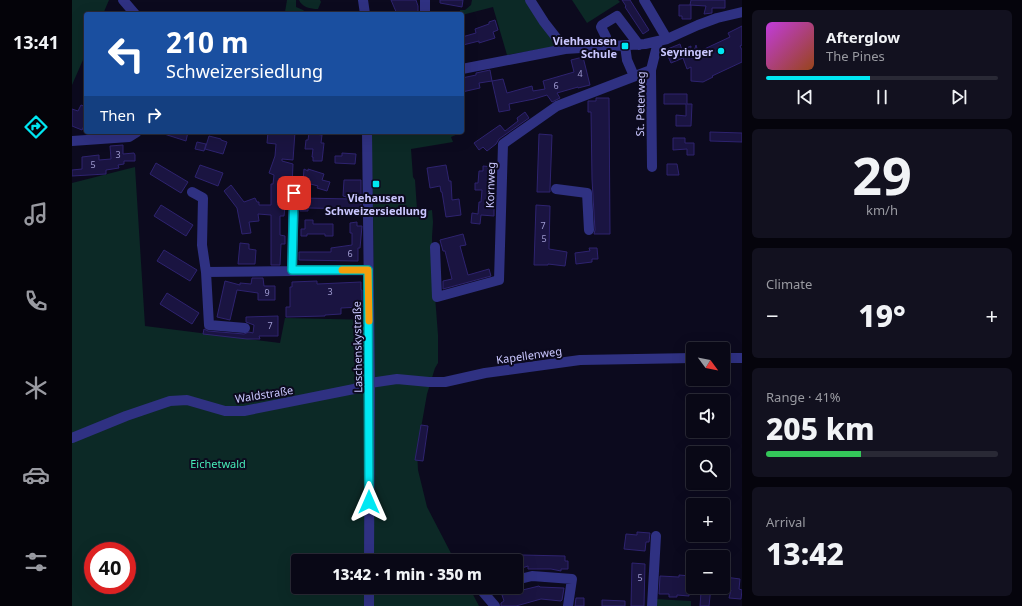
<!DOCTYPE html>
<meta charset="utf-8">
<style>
:root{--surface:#090816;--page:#12111f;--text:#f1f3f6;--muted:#999aa1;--line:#292935;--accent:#00e7f2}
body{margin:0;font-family:"Noto Sans",sans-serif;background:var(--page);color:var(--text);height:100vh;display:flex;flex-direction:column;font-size:15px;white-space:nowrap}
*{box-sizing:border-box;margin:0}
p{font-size:13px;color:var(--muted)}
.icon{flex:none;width:22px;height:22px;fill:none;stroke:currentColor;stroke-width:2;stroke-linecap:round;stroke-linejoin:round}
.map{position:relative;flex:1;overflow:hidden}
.side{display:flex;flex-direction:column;gap:10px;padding:10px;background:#05040c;width:280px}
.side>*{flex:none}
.guide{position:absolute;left:12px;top:12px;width:380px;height:122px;border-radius:4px;box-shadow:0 4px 16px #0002,0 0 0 1px var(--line);background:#1a4fa0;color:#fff;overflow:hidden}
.needle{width:26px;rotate:122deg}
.buttons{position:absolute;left:614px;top:342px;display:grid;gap:8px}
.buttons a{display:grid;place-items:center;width:44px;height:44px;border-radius:4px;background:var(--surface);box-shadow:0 4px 16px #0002,0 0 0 1px var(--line);font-size:20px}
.speed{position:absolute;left:12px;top:542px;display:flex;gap:8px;font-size:20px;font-weight:700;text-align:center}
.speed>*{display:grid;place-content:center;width:52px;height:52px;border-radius:50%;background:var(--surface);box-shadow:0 4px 16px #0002,0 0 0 1px var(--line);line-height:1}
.speed .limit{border:6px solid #d22;background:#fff;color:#111}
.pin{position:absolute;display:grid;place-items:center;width:34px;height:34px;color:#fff;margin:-17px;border-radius:8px;box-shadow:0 2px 6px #0006}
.me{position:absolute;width:44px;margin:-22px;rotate:0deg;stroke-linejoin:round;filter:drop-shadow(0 0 3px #0008)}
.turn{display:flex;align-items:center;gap:14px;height:84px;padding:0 16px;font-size:18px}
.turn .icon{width:52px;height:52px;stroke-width:2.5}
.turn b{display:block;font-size:28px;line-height:34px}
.then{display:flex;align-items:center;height:38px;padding:0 16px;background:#0003;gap:8px;font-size:15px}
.big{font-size:30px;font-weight:800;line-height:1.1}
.side .tile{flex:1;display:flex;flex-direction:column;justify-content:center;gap:6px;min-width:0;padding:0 14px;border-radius:6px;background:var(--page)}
.side .dial{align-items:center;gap:0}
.dial b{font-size:52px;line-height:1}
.song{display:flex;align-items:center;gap:12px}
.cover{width:48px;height:48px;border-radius:6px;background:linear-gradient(135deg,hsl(290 70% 55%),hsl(20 70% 35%))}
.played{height:4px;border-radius:2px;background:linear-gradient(90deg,var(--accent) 45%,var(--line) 45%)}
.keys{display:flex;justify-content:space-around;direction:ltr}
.heat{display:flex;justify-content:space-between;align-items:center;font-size:22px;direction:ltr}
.charge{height:6px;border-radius:3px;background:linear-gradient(90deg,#34c759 41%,var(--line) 0)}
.trip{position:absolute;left:219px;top:554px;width:232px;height:40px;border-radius:4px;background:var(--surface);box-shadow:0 4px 16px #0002,0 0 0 1px var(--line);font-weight:800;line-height:40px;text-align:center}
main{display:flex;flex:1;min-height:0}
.tabs{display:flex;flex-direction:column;width:72px;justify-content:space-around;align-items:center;background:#040309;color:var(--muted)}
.tabs .icon{width:28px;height:28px}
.tabs .on{color:var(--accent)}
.tabs b{font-size:18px;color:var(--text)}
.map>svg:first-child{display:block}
.green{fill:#0c2926;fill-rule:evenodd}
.building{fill:#1a1441;stroke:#2e236f}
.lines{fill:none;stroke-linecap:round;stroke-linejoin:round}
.minor{stroke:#2f3182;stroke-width:10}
.route-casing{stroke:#00969d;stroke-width:10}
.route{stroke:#00e7f2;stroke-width:7}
.slow{stroke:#f59e0b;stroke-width:7}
.poi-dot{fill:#00e7f2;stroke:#0c0a1e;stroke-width:1.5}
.labels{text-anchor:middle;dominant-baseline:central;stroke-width:4;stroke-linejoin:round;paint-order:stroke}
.number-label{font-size:9px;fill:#9e9ad0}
.poi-label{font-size:11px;font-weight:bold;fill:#cac7ff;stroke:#0c0a1e;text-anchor:end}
.street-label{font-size:11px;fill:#cac7ff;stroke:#0c0a1e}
.park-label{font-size:11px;fill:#47ebb8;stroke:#0c0a1e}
</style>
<main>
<nav class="tabs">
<b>13:41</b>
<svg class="icon on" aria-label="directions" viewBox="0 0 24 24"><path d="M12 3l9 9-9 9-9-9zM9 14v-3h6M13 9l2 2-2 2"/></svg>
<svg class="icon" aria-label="music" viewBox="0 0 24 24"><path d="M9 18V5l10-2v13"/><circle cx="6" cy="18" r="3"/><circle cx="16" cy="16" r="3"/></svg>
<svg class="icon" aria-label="phone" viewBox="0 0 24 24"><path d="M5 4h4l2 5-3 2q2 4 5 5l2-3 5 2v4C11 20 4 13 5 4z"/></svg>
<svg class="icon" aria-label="climate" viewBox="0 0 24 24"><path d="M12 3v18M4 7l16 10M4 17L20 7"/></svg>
<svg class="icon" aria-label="car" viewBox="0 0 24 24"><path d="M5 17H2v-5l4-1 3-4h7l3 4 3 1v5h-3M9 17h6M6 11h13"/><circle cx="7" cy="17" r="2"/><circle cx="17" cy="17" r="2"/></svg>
<svg class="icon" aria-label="filters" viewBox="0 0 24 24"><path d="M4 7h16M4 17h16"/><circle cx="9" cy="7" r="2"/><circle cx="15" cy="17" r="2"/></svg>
</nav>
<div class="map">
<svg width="670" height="606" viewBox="0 0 670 606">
<rect width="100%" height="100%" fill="#0c0a1e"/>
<!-- green -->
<path class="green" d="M0,0H37L31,14H14V53L0,85Z
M215,0H224V7L231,10L235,14H215L213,12Z
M227,0H248L249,2L246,9C238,9 230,7 227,0Z
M400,0H456L488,46L435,55L421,7L390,15V14H388V10H393L399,5Z
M500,0H546L548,2L515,23Z
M390,126L393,131L379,137L381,142L339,149L341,177L343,180L345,210L355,211L360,210L361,222L360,237V257L366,335V363L363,368L355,394L345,451L346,470L355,507L383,561H226V587H397L407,606H0V183L63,167L73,326L208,343L213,318L302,320L301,207L299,132H390ZM21,551H55V585H21Z
M582,599L619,601V606H582Z"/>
<!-- building -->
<path class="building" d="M319,0H344L346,6V14H325Z
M368,0H391L390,7L368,3Z
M550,0H558L577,30L571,34L553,7L554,6Z
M619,0H653V8H640V13L632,14L634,6L618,5Z
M607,5H619V19H610V16H607Z
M423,20L426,30L421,32L423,38L407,43V41L391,45L390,37L404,33L403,29L417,24V22Z
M670,26V45L668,46L670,50V62L640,76L641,77L631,82L619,81V67L615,69L611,58L599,63L593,50L608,44L610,50L619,46L618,57L620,58L624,45L626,52L658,37L656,33Z
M511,57L518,85L506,88V87L485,93L488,98L480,102L475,95L462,99L437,104L438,110L427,112L420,81L431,79L435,93L460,86L461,91L473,89L471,81L502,72L499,60Z
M418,70L420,81L407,83L408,88L390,92V78L404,75V73Z
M592,94H615V104H620L619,126H604V115L614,116V104H592Z
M524,98H537L538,234H522L523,230L520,179L519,112H516V101H524Z
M9,105L14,107V122L10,130L0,126V109L6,111Z
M453,112L457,118L427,139L424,144L415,151L411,147L407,150L402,143L428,125L433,131L446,121L445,118Z
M89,132H116L114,141L89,133Z
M196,132H223L221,160L210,159V161L221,164L220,186H228L227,189L223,187H219L216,191L212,190V193H209L208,206H213L212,216H208V235L213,236V244H209L208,265H199V215L186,214L187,221L177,222L179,233L170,234L165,208L152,191L159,185L172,202L183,198L185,202H187V205H199V184H201L202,175L197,173L203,156L204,144L195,143Z
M638,132L670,133V142L638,141Z
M237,133L250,135L249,143H252L250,161H241V157H240L241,149H233L234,140H236Z
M467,134L480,135L478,189V192H465Z
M137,136L149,139V140L155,142L151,154L133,149Z
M601,138H613V143H622V155H615V149L601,150Z
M125,142L134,144L132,151L123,149Z
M51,145V154L62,153L63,155V161H52V164L46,165L47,168L34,170V174L0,176V170L10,169V157L27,155V160L39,159L38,146Z
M270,153L284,154L283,164L263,163V156H270Z
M84,163L116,182L109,193L78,174Z
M595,164H605L607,175H595Z
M128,165L151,173L146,186L123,177Z
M374,165L377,181H379L380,200L387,199L389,215L374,217L370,192H369L368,186L358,188L355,168Z
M411,166L421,167V172H422V183L418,182L417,203H422V216L409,215L408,224L399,223L400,213L406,214L407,202H409L410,190H403V183H406L407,171H411Z
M232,169L236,171V169L252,174L250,180L258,182L255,191L245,188L246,186L231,182Z
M272,180H289V209L236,208V211H228V198L281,199L271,196Z
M89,205L121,225L114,236L82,216Z
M464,205L478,206L477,249L495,252L493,266L476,264V265H462Z
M233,220H241V224H261V236H253V234H235V236H229V229H233Z
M285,222V226H290L288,248H286V261L227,260V252H259V248L280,245V233H278V223Z
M391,234L394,245L388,246L396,275L417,269L419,276L371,289V281L380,279L373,251H371L368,240Z
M168,243L177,244V249L184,250L183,264H166Z
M517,248H525L526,259H520V262L504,264L503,253L518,251Z
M92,250L125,270L118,281L85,261Z
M180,278H191L192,286H203V300H186V293L165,290L158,320L145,317L153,281L168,285V283L179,284Z
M245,281V284L289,282V290H290V307L269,308V314L253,315V316L214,317V307H218V287H220V282Z
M95,293L127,313L120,324L88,304Z
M206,316V336H187L188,339H175L131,334L132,329L136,331L172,334L177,332L181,333L182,325L174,322V317Z
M349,425L356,426L351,461L343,460Z
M565,532L578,533L577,542H574L573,551L552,549L554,534L565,535Z
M450,555L493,556V561H496V569H489V571L479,569H456V566L444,570V557Z
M560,563L573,564L572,606H559Z
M607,575L618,576L617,596L605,595V597H597V594H587L588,576L607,577Z
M653,577L668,579L667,589L670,590L669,599L657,598L659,590L652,589Z
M467,586L468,587L492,588L490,600L489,601L469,599L444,606H429V603L432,601L430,595Z
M620,587H639L637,606H628L629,592Z
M504,598H512V606H503Z
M530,600L553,601V606H530Z"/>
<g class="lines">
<!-- minor -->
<path class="minor" d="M51,0L63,14
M291,0L293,14
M353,0V14
M458,0L472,22L493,49
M572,0L595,39
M535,46L534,37L529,27L530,25L545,16L567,45
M553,46L555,60L562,76
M390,69L493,49L573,44L595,39L626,25L645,18L670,12
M295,132L298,383L297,561
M0,141L57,137L65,132
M580,167L579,70L586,42
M484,189L515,193L517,230
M120,192L131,198L130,245L134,272L137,325L173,328
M363,247L365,297L427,280L431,144L485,106L579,70
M220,270L222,193
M134,272L296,270
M651,358H670
M0,438L54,416L98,401L115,400L153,411H172L282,389L298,383L325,379L357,382H373L413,373L508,360L621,358
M444,580L460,576L500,579L496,606
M417,587L411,592L423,606
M297,606V587
M580,606L584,536"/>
</g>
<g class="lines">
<defs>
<path id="route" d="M222,193L220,270H296L297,502"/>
</defs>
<!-- route casing -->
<use href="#route" class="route-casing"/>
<!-- route -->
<use href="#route" class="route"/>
<!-- slow -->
<path class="slow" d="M270,270H296L297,321"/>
</g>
<!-- markers -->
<g class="poi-dot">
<rect x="549" y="42" width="8" height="8" rx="2"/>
<circle cx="649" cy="51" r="4"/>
<rect x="300" y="180" width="8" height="8" rx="2"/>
</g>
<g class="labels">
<!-- number labels -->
<g class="number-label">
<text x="508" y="73">4</text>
<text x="484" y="85">6</text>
<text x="46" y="154">3</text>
<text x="21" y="164">5</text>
<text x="471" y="225">7</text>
<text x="472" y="238">5</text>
<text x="278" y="253">6</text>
<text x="258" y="291">3</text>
<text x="195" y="292">9</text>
<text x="198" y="325">7</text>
<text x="568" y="577">5</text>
</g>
<!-- poi labels -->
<g class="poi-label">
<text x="545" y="40">Viehhausen<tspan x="545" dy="13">Schule</tspan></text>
<text x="641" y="51">Seyringer</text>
<text x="304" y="197" text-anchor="middle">Viehausen<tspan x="304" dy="13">Schweizersiedlung</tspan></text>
</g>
<!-- street labels -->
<g class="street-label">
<text transform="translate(568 104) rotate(-89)">St. Peterweg</text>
<text transform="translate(418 185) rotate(-88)">Kornweg</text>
<text transform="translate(285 347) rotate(-91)">Laschenskystraße</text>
<text transform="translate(457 355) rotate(-8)">Kapellenweg</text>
<text transform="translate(192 394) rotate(-9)">Waldstraße</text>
</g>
<!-- park labels -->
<g class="park-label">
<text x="146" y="463">Eichetwald</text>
</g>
</g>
</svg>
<div class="buttons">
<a><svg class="needle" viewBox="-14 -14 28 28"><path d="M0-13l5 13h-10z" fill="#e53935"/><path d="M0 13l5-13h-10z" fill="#999aa1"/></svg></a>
<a><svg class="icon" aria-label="sound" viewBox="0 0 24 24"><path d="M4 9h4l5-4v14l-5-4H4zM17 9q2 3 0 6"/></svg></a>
<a><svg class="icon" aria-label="search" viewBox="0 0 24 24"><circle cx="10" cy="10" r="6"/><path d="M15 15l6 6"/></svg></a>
<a>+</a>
<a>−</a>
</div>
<div class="speed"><div class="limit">40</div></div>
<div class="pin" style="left:222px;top:193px;background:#d93025"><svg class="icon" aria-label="arrive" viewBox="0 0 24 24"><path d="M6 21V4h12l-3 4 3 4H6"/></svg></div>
<svg class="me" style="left:297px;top:502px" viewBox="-20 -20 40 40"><path d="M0-17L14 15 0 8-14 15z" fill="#00e7f2" stroke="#fff" stroke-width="4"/></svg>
<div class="trip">13:42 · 1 min · 350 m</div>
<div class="guide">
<div class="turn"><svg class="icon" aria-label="left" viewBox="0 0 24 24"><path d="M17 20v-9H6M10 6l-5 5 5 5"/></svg><div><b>210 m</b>Schweizersiedlung</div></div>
<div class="then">Then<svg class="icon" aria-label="right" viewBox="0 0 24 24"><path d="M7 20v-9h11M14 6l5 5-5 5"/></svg></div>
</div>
</div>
<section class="side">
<div class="tile">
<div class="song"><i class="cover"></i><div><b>Afterglow</b><p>The Pines</p></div></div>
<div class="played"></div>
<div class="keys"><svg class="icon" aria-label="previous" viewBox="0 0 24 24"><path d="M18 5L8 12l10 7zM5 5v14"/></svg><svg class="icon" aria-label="pause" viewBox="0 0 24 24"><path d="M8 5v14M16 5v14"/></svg><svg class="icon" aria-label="next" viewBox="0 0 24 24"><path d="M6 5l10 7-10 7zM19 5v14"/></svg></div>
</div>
<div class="tile dial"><b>29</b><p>km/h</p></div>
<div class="tile"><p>Climate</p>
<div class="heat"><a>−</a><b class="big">19°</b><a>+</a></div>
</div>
<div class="tile"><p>Range · 41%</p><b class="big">205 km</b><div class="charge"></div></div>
<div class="tile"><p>Arrival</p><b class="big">13:42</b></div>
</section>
</main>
